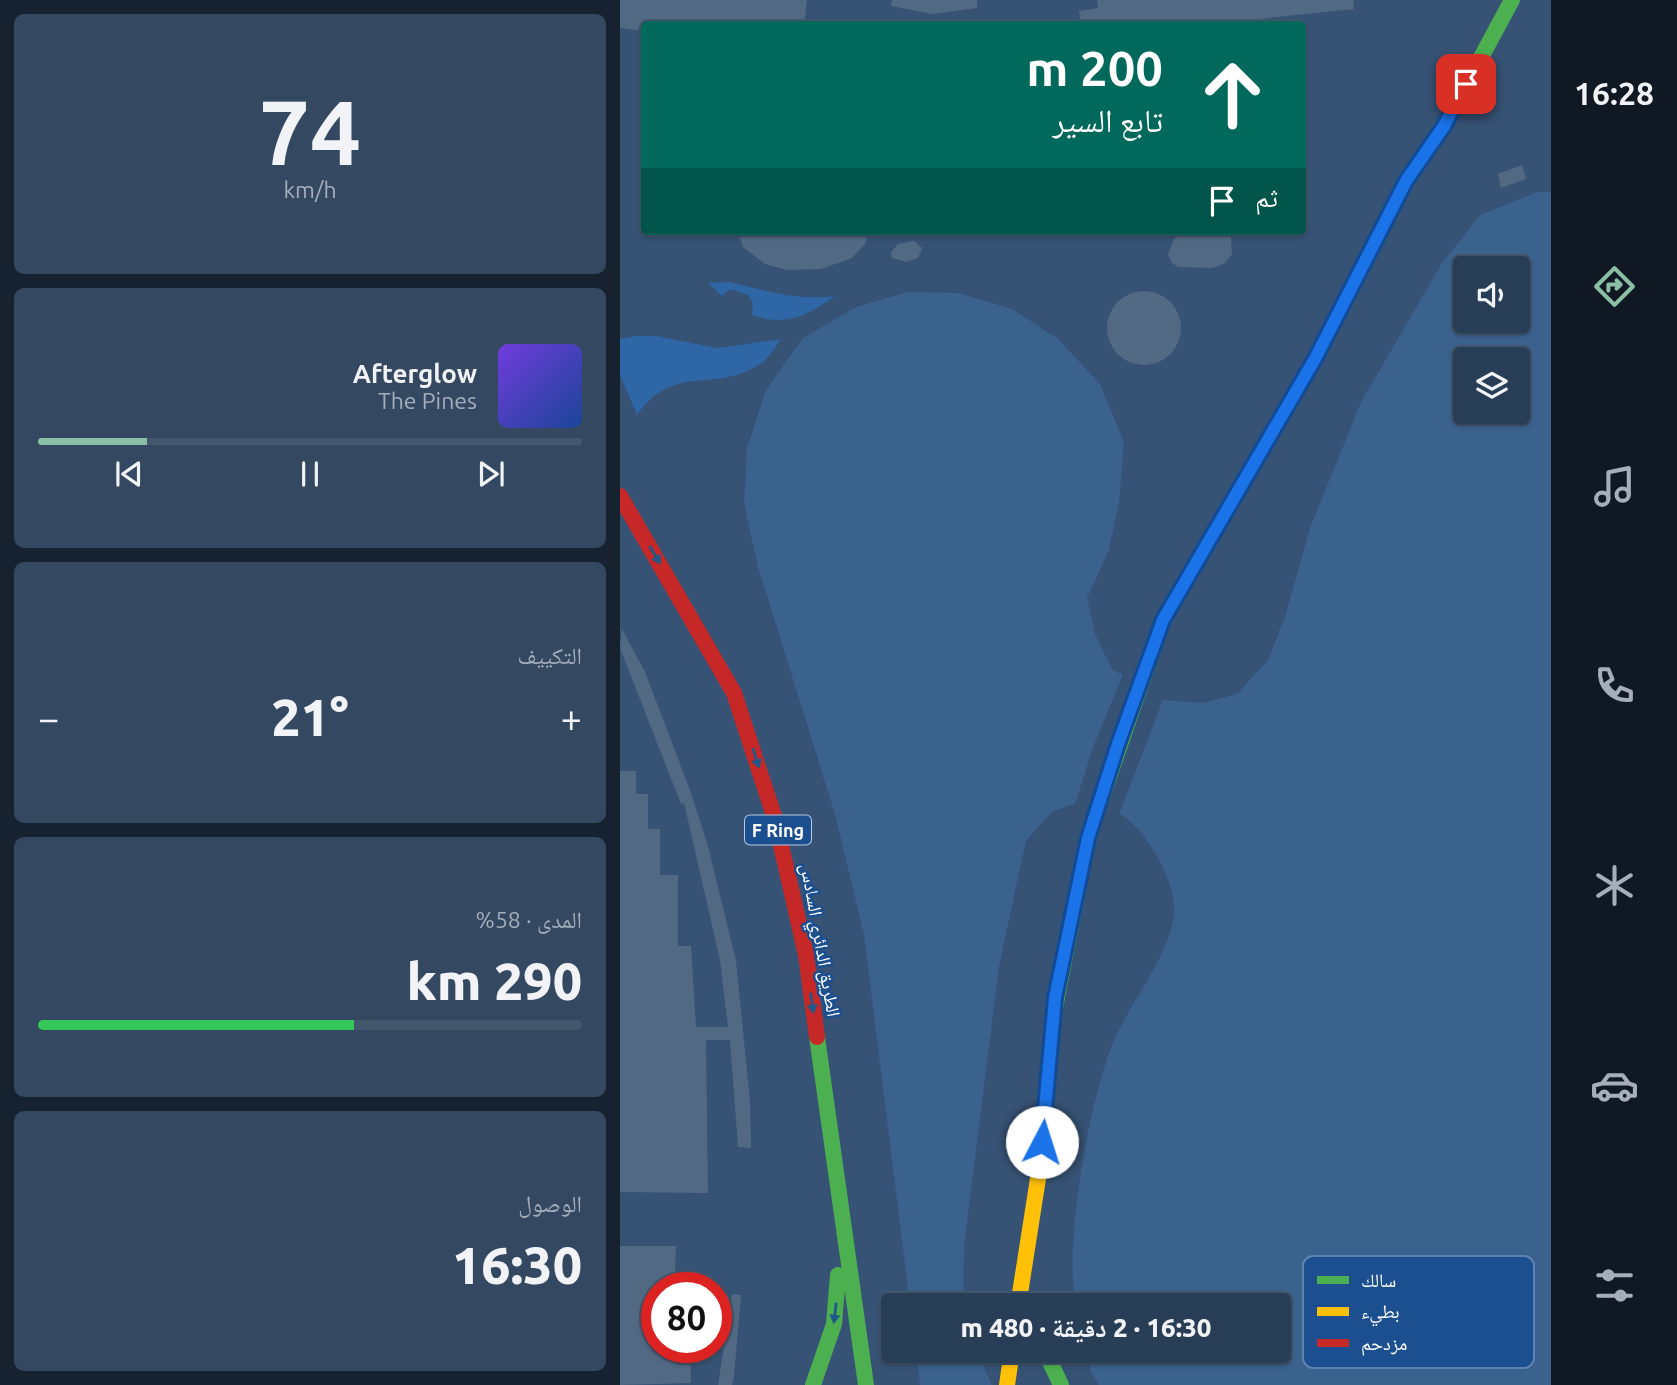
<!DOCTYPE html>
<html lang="ar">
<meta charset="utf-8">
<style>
:root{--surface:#283e57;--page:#344961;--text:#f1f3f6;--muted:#a5aeba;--line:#44576d;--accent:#8abfa5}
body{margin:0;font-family:Ubuntu,"Noto Naskh Arabic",sans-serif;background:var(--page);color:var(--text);direction:rtl;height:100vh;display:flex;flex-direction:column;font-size:26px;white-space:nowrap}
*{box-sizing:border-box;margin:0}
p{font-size:23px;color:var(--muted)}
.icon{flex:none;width:38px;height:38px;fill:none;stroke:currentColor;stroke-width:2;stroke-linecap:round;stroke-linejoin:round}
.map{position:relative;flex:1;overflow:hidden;direction:ltr}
.sheet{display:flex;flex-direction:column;gap:14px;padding:14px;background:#162230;width:620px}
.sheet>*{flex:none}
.top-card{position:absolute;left:21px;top:21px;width:665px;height:214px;border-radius:7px;box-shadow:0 2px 5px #0004,0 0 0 2px var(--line);direction:rtl;background:#00695c;color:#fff;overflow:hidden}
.buttons{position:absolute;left:833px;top:256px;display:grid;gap:14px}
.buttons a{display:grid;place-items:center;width:77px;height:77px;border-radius:7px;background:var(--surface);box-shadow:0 2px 5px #0004,0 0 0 2px var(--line);font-size:35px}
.speed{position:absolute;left:21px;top:1272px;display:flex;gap:14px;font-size:35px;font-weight:700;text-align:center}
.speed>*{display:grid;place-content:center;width:91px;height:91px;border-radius:50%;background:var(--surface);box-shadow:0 2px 5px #0004,0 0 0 2px var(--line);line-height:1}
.speed .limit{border:10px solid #d22;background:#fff;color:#111}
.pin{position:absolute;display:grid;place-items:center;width:60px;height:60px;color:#fff;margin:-30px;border-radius:14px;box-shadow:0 4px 10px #0006}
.me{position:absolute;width:77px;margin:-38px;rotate:5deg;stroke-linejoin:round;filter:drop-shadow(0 0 5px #0008)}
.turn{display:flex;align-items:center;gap:24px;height:147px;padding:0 28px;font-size:32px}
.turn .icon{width:91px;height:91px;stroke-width:2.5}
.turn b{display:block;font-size:49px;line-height:60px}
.then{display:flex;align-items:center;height:66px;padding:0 28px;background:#0003;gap:14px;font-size:26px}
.big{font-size:52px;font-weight:800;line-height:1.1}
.sheet .card{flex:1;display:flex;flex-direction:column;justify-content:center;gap:10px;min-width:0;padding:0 24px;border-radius:10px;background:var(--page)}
.sheet .dial{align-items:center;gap:0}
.dial b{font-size:91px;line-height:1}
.song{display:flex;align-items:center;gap:21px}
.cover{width:84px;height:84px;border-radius:10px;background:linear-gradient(135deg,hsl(260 70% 55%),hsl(220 70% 35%))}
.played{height:7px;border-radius:4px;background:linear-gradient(90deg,var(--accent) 20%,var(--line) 20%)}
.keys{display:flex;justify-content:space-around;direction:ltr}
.heat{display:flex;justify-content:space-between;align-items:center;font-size:38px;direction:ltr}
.charge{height:10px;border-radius:5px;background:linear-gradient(90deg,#34c759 58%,var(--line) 0)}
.trip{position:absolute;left:261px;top:1293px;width:410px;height:70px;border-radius:7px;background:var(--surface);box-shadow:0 2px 5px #0004,0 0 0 2px var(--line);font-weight:800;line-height:70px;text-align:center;direction:rtl}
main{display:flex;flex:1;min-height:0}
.tab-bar{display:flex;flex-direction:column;width:126px;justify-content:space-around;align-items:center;background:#101923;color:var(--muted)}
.tab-bar .icon{width:49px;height:49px}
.tab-bar .active{color:var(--accent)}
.tab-bar b{font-size:32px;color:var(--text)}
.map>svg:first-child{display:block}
.green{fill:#2f66a5}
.water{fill:#3b618d;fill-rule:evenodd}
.pier{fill:#365274}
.building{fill:#526984}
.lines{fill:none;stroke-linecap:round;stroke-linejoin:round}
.fast{stroke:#4caf50;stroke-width:16}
.slow{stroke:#ffc107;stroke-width:16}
.jam{stroke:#c62828;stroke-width:16}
.oneway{fill:#205989}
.route-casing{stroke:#114b97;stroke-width:18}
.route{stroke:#1a73e8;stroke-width:12}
.labels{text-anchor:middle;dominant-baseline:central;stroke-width:5;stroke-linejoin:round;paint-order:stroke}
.shield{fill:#1b4f8f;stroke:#bbcadd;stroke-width:2}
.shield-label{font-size:18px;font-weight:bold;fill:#fff}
.street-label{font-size:19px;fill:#fff;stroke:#1b4f8f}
.key{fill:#1b4f8f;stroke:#5f84b1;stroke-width:2}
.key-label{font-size:19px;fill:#fff}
</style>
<main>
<nav class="tab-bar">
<b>16:28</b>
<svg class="icon active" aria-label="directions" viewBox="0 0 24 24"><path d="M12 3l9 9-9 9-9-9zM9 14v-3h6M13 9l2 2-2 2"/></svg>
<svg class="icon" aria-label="music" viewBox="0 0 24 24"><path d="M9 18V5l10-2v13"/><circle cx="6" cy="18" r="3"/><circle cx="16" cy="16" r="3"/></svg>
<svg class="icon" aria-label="phone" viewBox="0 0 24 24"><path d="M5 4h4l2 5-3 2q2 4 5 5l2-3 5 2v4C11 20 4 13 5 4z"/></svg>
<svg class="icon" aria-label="climate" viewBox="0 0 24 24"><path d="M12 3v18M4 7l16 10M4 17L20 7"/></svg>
<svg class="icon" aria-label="car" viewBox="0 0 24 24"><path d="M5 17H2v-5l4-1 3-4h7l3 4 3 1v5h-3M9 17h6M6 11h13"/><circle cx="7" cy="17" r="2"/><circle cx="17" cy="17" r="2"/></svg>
<svg class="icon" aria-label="filters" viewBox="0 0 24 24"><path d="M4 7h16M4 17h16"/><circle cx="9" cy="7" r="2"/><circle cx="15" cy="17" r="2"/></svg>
</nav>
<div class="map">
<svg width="932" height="1385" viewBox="0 0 932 1385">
<rect width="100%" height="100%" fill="#365274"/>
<!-- green -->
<path class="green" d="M110,282C145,291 179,301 215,296C187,316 167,327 132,315L133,303L128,295L110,289L102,296L88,283Z
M16,336H36L97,348L161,339C155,347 149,359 140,364C93,395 56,361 17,415L0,375V339Z"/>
<!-- water -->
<path class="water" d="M917,192H931V1385H479L471,1372L467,1351H658V1306L456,1305C443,1247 470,1094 495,1038C512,1000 550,954 554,913C557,883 526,829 500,814C489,808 476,805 465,800L432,812L406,841L379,966L344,1247L343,1305H290L244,935L215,814L138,567L124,503L127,448L146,390L183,338L236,307L288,292L339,293L392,309L438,339L480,384L504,442L499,502L489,550L467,598L475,634L492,669L542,700L583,703L617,694L648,660L665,617L690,528L741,402L822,263L860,215ZM845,268H898V320H845ZM845,359H898V411H845Z
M296,1351H356L372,1385H300Z"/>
<!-- pier -->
<path class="pier" d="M504,672L544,697L498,817L465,804L454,807L474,745Z"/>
<!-- building -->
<path class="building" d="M0,0H187L184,24H24V31L0,28Z
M272,0H357V8L312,14L271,6Z
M477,0H733L734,9L592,24H461L459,11L478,8Z
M902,165L906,179L881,188L878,174Z
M118,231H249L245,244L232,258L201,269L166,270L145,264L123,247Z
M563,231H604L611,237L612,254L605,263L592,268L558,267L551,262L548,254L554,239Z
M294,241L302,248L298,258L286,262L272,258L271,252L278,244Z
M487 328a37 37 0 1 1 74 0a37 37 0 1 1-74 0Z
M2,629L25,672L70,790L88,846L116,961L130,1101L131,1148L118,1147L110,1040H86L88,1193L0,1192V771H16V794H28V829H40V875H58V946H71L76,1027H108L100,960L64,803L61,804L0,648Z
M0,1246H56L55,1275H72V1288H37V1348H70L71,1383L0,1385Z
M112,1294L121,1295L114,1376L112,1385H98Z"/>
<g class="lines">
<!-- fast -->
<path class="fast" d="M844,89L892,0
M433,1018L468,838L543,620L551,606
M197,1037L246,1385
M425,1351L441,1385
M193,1385L214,1324L218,1275"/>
<!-- slow -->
<path class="slow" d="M398,1306L420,1166L433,1018
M387,1385L392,1351"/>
<!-- jam -->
<path class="jam" d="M0,496L114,693L155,819L186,955L197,1037
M551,606L696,357L786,181L824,126L844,89"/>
</g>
<!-- one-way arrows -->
<defs><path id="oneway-solid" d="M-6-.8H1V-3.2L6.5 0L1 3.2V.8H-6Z" transform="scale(1.75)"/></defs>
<g class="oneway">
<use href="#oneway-solid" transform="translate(35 555) rotate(59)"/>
<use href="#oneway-solid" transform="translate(136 758) rotate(72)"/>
<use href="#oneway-solid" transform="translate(192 1003) rotate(82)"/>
<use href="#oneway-solid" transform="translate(215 1313) rotate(97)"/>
</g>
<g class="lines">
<defs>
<path id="route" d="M422,1142L435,998L468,838L498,744L543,620L696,357L786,181L824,126L846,84"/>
</defs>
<!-- route casing -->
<use href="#route" class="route-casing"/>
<!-- route -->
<use href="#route" class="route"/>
</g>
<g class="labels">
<!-- shield labels -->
<rect class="shield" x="125" y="815.5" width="66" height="29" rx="5"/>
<g class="shield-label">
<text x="158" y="830">F Ring</text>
</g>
<!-- street labels -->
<g class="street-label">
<text transform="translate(201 940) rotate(80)">الطريق الدائري السادس</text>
</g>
</g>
<!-- legend -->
<rect x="683" y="1256" width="231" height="112" rx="10" class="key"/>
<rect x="697" y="1276" width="32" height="8" fill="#4caf50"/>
<rect x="697" y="1307" width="32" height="9" fill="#ffc107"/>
<rect x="697" y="1339" width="32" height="8" fill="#c62828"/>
<g class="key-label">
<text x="741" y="1287">سالك</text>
<text x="741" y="1318">بطيء</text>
<text x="741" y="1350">مزدحم</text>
</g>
</svg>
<div class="buttons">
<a><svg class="icon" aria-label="sound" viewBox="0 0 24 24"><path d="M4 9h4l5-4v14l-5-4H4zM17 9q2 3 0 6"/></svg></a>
<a><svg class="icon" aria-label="layers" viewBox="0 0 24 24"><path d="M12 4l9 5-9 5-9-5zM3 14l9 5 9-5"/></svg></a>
</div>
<div class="speed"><div class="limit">80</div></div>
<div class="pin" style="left:846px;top:84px;background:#d93025"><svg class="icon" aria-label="arrive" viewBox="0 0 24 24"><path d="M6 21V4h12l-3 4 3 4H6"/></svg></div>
<svg class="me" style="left:422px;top:1142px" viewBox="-20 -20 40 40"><circle r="19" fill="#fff"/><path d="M0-13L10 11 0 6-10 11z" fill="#1a73e8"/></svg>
<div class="trip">16:30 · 2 دقيقة · 480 m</div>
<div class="top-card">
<div class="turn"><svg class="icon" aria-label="ahead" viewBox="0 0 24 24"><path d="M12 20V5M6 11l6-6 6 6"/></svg><div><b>200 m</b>تابع السير</div></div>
<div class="then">ثم<svg class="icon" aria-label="arrive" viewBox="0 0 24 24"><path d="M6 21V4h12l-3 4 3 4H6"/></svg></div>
</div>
</div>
<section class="sheet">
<div class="card dial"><b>74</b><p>km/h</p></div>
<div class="card">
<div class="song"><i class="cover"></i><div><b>Afterglow</b><p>The Pines</p></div></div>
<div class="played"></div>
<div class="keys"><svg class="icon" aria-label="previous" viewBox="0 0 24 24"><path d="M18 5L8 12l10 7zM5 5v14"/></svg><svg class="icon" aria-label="pause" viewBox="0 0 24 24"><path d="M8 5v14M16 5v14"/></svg><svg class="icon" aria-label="next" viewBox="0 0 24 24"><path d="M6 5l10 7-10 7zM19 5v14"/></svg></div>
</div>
<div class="card"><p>التكييف</p>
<div class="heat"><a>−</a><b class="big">21°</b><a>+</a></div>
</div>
<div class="card"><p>المدى · 58%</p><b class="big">290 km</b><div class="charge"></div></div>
<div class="card"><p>الوصول</p><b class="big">16:30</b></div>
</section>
</main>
